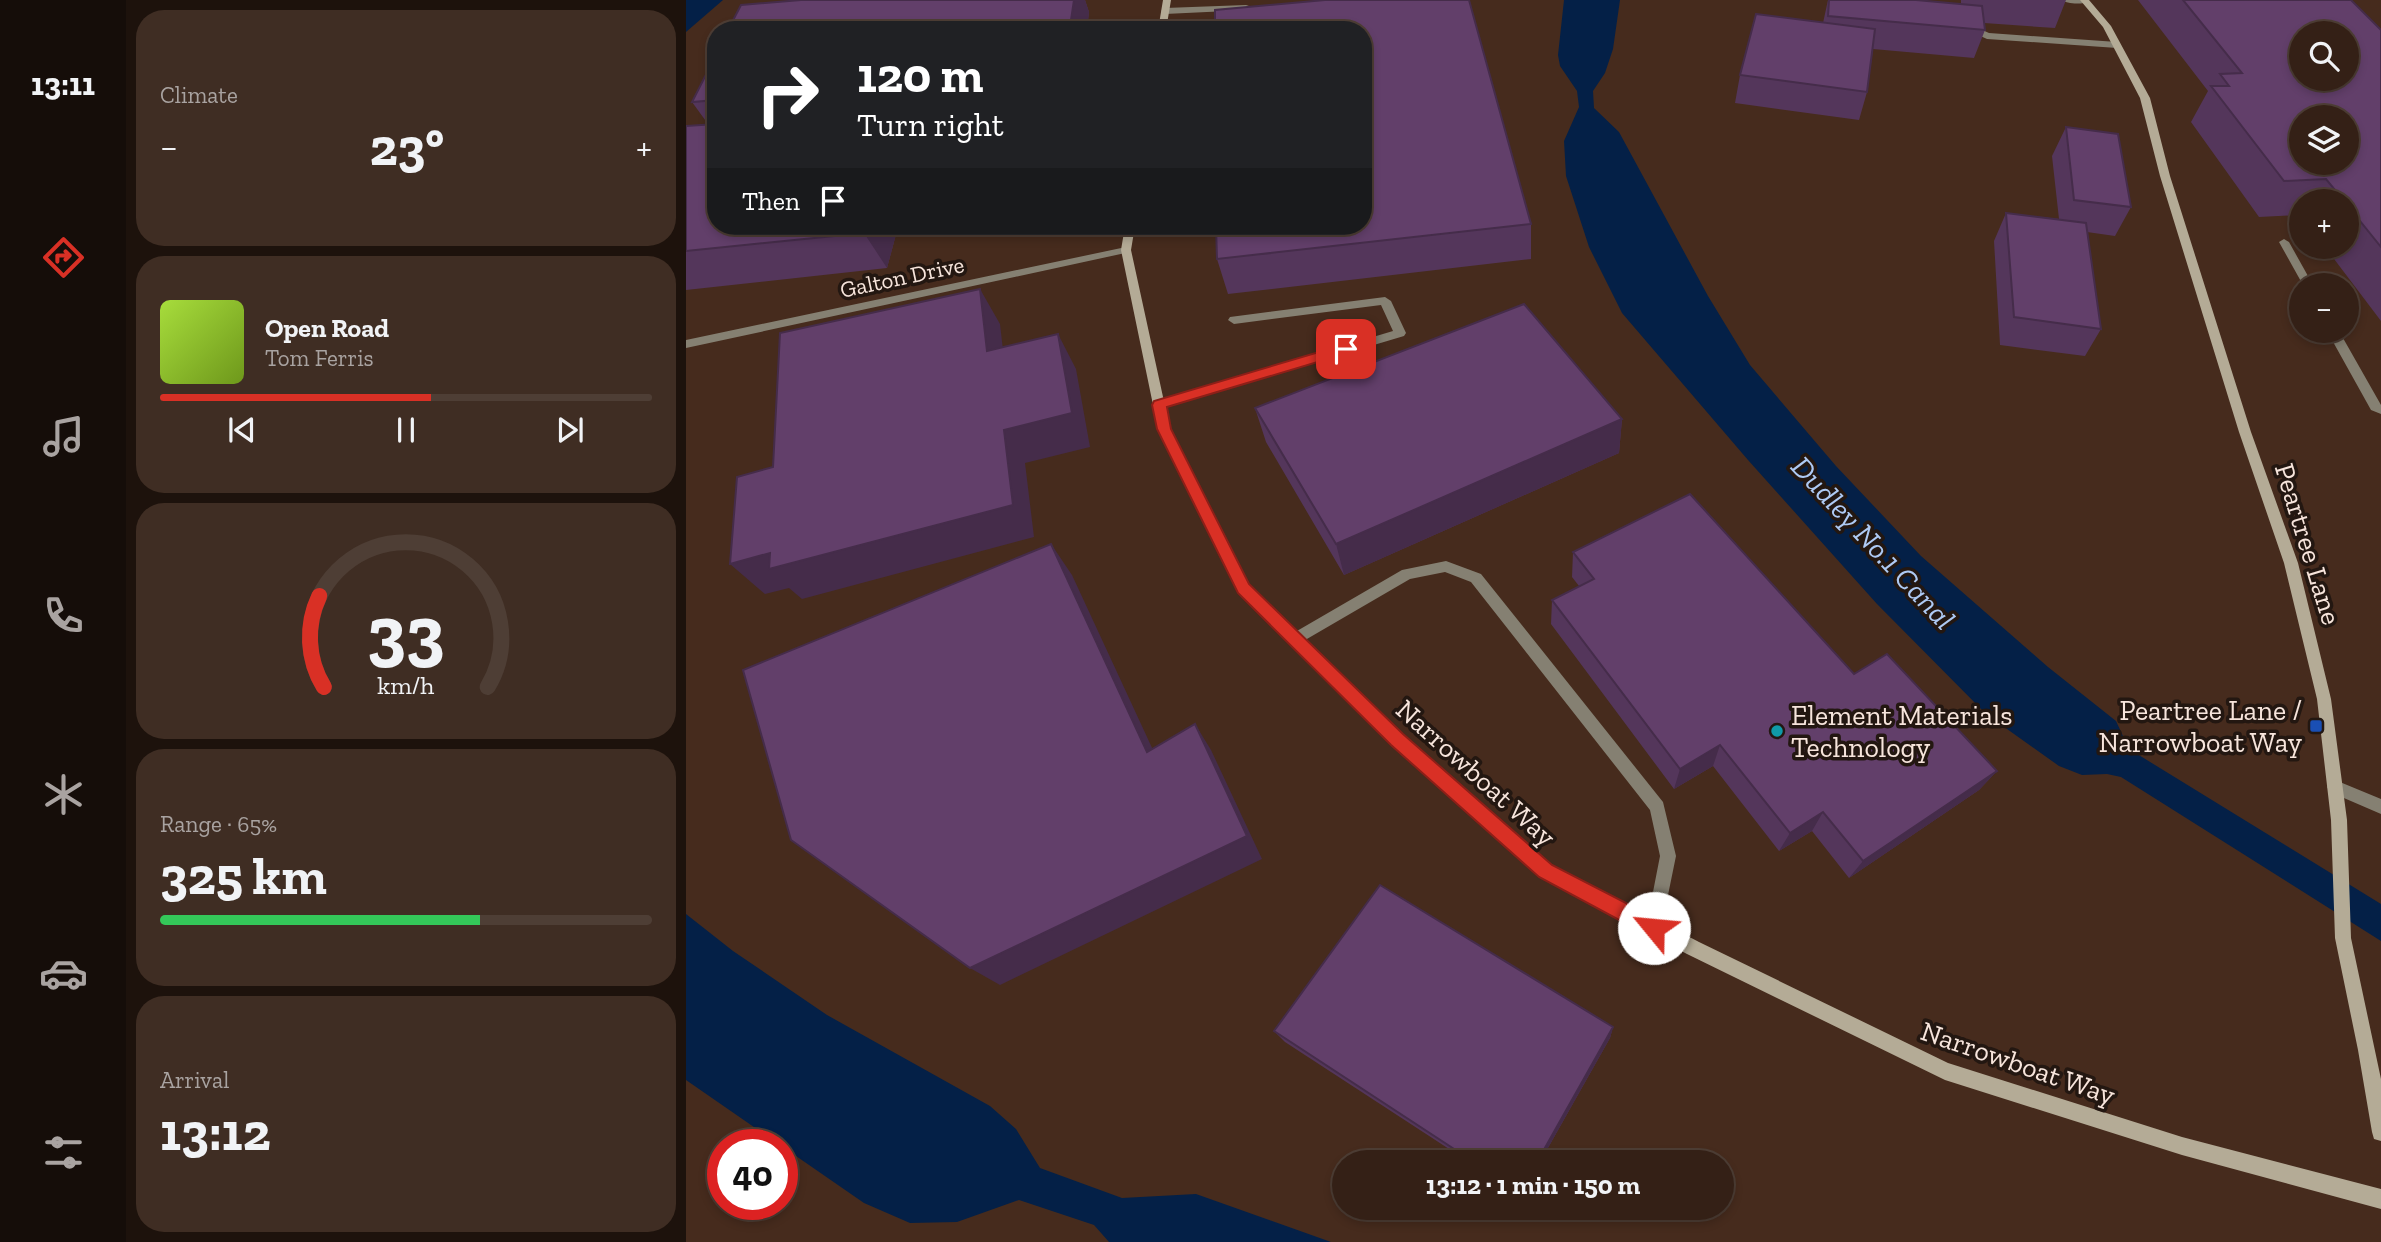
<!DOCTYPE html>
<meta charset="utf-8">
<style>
:root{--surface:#342016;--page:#3f2d23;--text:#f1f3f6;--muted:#a9a3a1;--line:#4e3e35;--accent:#d93025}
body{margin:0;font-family:"Zilla Slab",serif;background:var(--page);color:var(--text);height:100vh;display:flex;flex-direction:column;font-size:26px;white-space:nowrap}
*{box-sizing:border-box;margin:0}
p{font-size:23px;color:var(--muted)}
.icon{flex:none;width:38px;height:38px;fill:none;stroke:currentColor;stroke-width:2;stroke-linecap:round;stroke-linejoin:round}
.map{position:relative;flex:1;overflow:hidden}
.sheet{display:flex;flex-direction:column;gap:10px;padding:10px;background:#1d120c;width:560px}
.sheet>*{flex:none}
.guide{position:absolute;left:21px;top:21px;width:665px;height:214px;border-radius:28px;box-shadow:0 4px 10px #0003,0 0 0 2px var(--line);background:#202124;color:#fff;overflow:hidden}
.tools{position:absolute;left:1603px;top:21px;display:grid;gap:14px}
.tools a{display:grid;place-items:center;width:70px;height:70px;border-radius:50%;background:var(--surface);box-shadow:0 4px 10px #0003,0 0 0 2px var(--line);font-size:35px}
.speed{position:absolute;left:21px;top:1129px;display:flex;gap:14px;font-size:35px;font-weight:700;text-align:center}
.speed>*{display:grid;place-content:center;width:91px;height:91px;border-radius:50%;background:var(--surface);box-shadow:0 4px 10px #0003,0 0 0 2px var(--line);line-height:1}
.speed .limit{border:10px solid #d22;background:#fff;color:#111}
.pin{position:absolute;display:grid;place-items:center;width:60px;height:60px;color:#fff;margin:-30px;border-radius:14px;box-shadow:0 4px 10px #0006}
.me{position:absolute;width:77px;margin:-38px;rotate:298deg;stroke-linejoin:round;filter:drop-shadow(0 0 5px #0008)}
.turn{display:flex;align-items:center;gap:24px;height:147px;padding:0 35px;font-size:32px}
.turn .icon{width:91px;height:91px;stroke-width:2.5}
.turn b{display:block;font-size:49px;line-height:60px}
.then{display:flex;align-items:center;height:66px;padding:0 35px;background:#0003;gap:14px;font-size:26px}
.big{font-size:52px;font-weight:700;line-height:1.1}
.sheet .tile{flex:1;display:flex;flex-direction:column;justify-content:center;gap:10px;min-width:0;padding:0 24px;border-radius:28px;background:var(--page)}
.sheet .dial{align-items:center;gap:0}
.dial svg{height:182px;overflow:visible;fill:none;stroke:var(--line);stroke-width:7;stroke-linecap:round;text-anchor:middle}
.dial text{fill:var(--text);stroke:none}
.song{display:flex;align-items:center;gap:21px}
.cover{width:84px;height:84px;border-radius:10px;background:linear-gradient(135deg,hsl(80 70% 55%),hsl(80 70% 35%))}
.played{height:7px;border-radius:4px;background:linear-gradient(90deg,var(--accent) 55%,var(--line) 55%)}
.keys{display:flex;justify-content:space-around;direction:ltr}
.heat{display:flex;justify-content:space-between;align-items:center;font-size:38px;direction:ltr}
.charge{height:10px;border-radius:5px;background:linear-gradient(90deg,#34c759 65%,var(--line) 0)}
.trip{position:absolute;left:646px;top:1150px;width:402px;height:70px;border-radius:35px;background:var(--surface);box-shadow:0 4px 10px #0003,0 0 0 2px var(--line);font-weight:700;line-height:70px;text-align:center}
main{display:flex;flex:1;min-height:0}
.tabs{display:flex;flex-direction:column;width:126px;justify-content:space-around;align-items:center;background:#150d09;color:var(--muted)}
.tabs .icon{width:49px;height:49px}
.tabs .current{color:var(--accent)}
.tabs b{font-size:32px;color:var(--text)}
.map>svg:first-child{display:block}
.water{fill:#042047}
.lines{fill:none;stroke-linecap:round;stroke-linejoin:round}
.lane{fill:#858072;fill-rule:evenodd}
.secondary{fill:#b4ab96;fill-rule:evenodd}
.wall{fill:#54365b}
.shaded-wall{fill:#452c4a}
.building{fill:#623f6a;stroke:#452c4a;stroke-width:2;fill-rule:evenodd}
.route{fill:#d93025;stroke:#8d1f18;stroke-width:2}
.transit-dot{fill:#1a4fb4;stroke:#231711;stroke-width:2.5}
.culture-dot{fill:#0f9aa8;stroke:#231711;stroke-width:2.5}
.labels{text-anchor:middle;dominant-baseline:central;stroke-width:7;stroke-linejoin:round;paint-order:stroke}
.far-street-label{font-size:23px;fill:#f7e5dc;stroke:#231711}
.street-label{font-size:28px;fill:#f7e5dc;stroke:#231711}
.poi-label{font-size:28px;fill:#f7e5dc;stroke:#231711;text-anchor:end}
.water-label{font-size:30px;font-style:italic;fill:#aecaf4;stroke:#231711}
</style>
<main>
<nav class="tabs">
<b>13:11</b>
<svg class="icon current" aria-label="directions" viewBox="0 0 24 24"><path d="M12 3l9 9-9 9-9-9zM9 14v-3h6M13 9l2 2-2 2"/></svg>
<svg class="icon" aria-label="music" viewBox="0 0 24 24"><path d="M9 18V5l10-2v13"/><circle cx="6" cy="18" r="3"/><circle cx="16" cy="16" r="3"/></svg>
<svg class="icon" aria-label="phone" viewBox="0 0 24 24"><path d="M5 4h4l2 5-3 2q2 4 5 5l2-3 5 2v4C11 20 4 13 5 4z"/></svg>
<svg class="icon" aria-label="climate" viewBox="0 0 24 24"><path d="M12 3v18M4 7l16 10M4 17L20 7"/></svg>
<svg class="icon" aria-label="car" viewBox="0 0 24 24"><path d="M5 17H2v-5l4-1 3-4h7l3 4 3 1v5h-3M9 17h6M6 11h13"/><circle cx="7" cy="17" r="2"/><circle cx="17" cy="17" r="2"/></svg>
<svg class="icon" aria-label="filters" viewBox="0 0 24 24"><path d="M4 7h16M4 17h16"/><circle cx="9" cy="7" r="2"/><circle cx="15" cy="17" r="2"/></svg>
</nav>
<section class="sheet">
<div class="tile"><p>Climate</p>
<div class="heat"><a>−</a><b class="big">23°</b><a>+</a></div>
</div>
<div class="tile">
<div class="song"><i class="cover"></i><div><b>Open Road</b><p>Tom Ferris</p></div></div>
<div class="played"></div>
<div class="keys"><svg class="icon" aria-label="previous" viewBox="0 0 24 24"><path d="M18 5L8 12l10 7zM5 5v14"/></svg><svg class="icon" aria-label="pause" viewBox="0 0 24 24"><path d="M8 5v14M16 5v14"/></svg><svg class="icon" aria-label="next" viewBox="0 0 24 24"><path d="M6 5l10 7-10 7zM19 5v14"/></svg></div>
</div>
<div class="tile dial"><svg viewBox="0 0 100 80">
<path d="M14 69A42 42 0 1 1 86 69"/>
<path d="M14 69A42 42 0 0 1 12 29" stroke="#d93025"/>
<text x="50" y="56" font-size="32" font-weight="700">33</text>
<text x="50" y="72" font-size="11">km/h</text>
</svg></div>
<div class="tile"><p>Range · 65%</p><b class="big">325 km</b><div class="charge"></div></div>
<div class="tile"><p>Arrival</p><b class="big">13:12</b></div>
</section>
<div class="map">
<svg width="1695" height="1242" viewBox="0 0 1695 1242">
<rect width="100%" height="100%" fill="#462b1d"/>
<!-- water -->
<path class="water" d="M0,0H37L0,32Z
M878,0H934L927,49L919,73L907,91L908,108L933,132L1022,296L1064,365L1150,466L1235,556L1362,667L1430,721L1443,749L1695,904V941L1435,777L1421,774L1396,775L1373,766L1300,714L1191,604L1062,460L936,313L903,247L880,176L878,141L893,107L891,91L874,66L872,55Z
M0,914L47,951L141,1015L304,1106L330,1129L354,1168L436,1198L510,1194L645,1242H423L408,1225L333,1200L271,1222L224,1223L178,1203L0,1080Z"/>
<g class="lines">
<!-- lane -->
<path class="lane" d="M1375,0H1403V1C1397,5 1381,4 1375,0Z
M560,5L563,6V10L479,14L475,11L479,8Z
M1279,25H1285L1303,33L1431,42L1435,45L1431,48L1301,39L1279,29Z
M1598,239L1603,242L1627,285H1617L1593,242Z
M440,247L444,248V252L0,348V340Z
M699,297L705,301L720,333L718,336L473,409L467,405L469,402L707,331L695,305L548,324L542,320L544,317Z
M1641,331H1653L1695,405V414L1685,410Z
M760,561L795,574L977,802L990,856L974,934L968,936L962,934L960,928L974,856L964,810L785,582L759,572L724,579L614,643L609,645L604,643L602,639L604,635L716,570Z
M1649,780L1695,799V814L1644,792L1641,787L1644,782Z"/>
<!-- secondary -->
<path class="secondary" d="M477,0H485L480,30H472Z
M1394,0H1403L1425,26L1464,98L1484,176L1565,432L1612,563L1645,699L1661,820L1665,938L1695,1079V1141L1688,1139L1686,1132L1672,1050L1649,938L1645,820L1631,699L1598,563L1553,432L1474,176L1454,98L1417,27Z
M439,226H449L445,250L484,429L562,584L716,734L866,865L1013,942L1262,1063L1496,1137L1695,1189V1209L1496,1155L1259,1080L1001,954L854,877L706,744L552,592L472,429L435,250Z"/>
</g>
<!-- wall -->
<path class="wall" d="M115,0H399L403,12L401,30H42Z
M1142,0H1230L1275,4V0H1380L1369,28L1298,23L1299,30L1288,58L1187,49L1181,92L1173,120L1049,103L1054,75L1137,23Z
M1452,0H1665L1695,30V321L1639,247H1661V201H1615V216L1614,215L1573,217L1505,122L1522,91Z
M30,55V226H228L212,227L201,268L0,290V126L22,124L6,102Z
M1380,127L1445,207L1429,236L1401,232L1415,329L1399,356L1314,345L1308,241L1320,213L1373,219L1366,156Z
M845,224V259L542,294L531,259Z
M569,408L936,419L933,453L658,575L580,442Z
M887,552L1168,674L1311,771L1293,790L1163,878L1126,831L1093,851L1027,766L988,789L865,624L866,600L893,586L886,577Z
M927,1027L924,1038L854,1162H783L599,1042L588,1031Z"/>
<!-- shaded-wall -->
<path class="shaded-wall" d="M388,0H399L403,12L401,30H385L384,27Z
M180,226H211L212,227L201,268L178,233Z
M294,289L314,324L321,385L301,351Z
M372,334L390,369L404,447L339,463L348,537L116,599L103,588L79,594L44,564L318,430Z
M936,419L933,453L658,575L650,544Z
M365,544L386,575L480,778L461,752Z
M509,724L525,750L576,859L314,985L284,968Z
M1034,745L1027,766L988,789L994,769Z
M1311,771L1293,790L1163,878L1177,861Z
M1137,812L1126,831L1093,851L1104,833Z
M927,1027L924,1038L854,1162H851Z"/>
<!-- building -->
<path class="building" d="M115,0H388L384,27L347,30H42L55,5Z
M639,0H783L845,224L531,259L530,226H677V30H529V10Z
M1143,0H1230L1296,6L1299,30L1142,16Z
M1497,0H1665L1695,30V247L1661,205V201H1658L1640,179L1598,181L1525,86H1543L1534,74L1556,73ZM1615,33H1661V79H1615ZM1615,117H1661V163H1615Z
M1070,14L1189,29L1181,92L1054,75Z
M30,55V100L6,102Z
M30,124V226H180L178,233L0,251V126Z
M1380,127L1432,134L1445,207L1388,200Z
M1320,213L1400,223L1415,329L1328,317Z
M294,289L301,351L372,334L386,413L318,430L327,505L83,569L84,553L44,564L51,477L87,467L94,333Z
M838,304L936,419L650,544L569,408Z
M1004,494L1168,674L1201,654L1311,771L1177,861L1137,812L1104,833L1034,745L994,769L866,600L908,579L887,552Z
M365,544L461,752L509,724L561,836L284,968L105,840L57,670Z
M694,885L927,1027L851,1162H788L588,1031Z"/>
<!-- route -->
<path class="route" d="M660,344L665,345V352L481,407L485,429L563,584L717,734L866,865L975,921L978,928L975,935L968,938L961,935L853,877L705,745L552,593L471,429L466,405L468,401Z"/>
<!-- markers -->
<rect class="transit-dot" x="1623" y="719" width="14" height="14" rx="3.5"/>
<circle class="culture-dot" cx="1091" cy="731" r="7"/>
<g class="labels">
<!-- far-street labels -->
<g class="far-street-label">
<text transform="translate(216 277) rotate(-12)">Galton Drive</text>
</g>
<!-- street labels -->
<g class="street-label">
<text transform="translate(1622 544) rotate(73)">Peartree Lane</text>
<text transform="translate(790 773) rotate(42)">Narrowboat Way</text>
<text transform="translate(1332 1063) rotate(19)">Narrowboat Way</text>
</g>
<!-- poi labels -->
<g class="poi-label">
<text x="1616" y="710">Peartree Lane /<tspan x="1616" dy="32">Narrowboat Way</tspan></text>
<text x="1105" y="715" text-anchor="start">Element Materials<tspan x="1105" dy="32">Technology</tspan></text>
</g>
<!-- water labels -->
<g class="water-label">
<text transform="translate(1187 543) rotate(47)">Dudley No.1 Canal</text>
</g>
</g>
</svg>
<div class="tools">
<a><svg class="icon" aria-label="search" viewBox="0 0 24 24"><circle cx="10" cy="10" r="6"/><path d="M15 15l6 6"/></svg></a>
<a><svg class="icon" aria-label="layers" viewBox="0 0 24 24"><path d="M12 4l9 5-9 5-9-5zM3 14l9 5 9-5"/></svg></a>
<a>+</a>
<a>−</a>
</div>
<div class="speed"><div class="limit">40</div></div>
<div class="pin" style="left:660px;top:349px;background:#d93025"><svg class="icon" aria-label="arrive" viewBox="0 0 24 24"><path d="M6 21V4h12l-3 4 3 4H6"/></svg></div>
<svg class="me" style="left:968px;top:928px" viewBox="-20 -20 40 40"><circle r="19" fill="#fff"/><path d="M0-13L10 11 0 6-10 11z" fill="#d93025"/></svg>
<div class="trip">13:12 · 1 min · 150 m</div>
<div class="guide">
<div class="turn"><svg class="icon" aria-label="right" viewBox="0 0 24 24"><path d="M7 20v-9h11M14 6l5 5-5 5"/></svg><div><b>120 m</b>Turn right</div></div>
<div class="then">Then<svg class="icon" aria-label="arrive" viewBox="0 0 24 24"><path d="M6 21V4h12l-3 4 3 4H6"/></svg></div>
</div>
</div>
</main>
